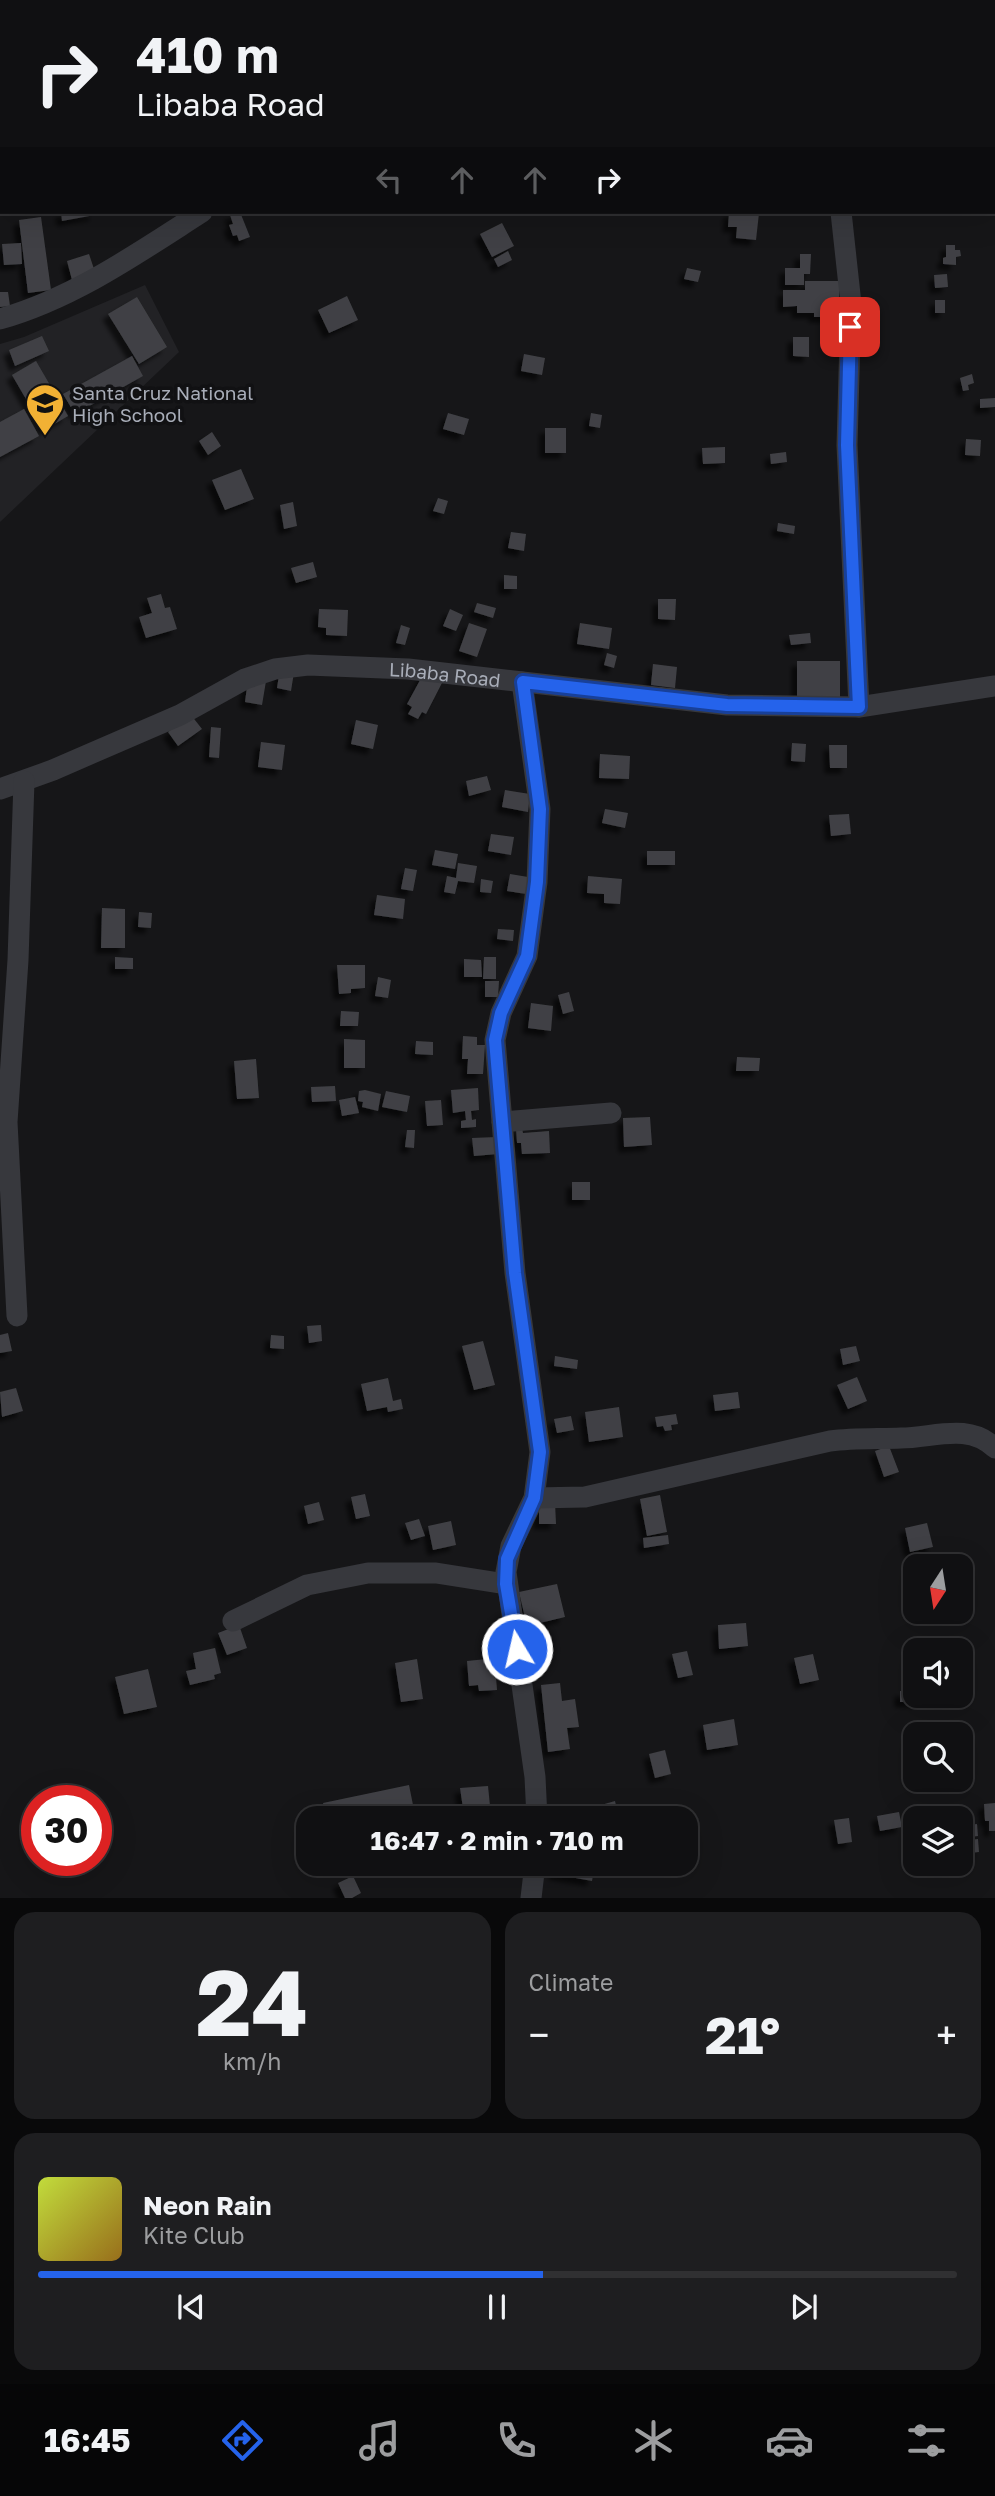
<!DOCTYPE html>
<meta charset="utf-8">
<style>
:root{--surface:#101012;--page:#1e1e20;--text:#f1f3f6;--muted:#9c9d9f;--line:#303032;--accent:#2563eb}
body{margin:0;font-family:"Golos Text",sans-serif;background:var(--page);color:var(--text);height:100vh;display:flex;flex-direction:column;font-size:26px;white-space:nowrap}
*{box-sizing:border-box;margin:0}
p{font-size:23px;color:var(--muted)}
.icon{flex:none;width:38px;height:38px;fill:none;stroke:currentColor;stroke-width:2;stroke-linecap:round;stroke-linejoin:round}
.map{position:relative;height:1898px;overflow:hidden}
.drawer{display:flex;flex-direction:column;gap:14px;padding:14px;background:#09090a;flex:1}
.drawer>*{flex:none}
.top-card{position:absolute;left:0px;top:0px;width:996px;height:214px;box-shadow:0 7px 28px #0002,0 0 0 2px var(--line);background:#101012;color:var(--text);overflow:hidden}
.needle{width:46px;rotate:192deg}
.tools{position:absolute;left:903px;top:1554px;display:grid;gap:14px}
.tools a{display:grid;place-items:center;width:70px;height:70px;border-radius:14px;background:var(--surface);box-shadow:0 7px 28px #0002,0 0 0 2px var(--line);font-size:35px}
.speed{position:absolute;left:21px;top:1785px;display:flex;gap:14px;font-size:35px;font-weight:700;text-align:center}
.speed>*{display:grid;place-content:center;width:91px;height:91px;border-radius:50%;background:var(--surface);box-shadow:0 7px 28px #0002,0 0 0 2px var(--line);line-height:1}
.speed .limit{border:10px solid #d22;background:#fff;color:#111}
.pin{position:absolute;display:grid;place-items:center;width:60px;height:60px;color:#fff;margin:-30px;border-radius:14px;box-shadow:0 4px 10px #0006}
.me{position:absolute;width:77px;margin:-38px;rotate:351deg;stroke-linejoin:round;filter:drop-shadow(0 0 5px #0008)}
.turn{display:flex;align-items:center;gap:24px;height:147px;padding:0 21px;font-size:32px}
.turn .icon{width:91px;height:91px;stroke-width:2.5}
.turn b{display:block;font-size:49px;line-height:60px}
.lanes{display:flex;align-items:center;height:66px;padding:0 21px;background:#0003;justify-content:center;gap:35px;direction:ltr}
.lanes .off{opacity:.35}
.big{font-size:52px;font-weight:700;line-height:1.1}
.drawer .tile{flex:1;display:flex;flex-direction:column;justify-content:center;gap:10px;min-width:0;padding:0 24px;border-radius:21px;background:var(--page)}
.drawer .dial{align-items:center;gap:0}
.dial b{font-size:91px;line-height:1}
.song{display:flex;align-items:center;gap:21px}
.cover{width:84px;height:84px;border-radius:10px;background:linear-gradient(135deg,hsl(70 70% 55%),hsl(40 70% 35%))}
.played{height:7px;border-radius:4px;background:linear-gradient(90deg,var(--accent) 55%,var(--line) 55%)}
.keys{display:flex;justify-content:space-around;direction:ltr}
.heat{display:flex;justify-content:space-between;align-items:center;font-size:38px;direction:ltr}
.drawer .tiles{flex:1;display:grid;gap:14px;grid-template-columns:1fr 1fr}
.tile:last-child{grid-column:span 2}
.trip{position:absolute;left:296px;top:1806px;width:402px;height:70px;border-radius:21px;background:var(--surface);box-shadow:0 7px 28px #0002,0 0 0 2px var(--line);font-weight:700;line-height:70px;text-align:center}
.tab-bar{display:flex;height:112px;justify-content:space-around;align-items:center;background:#060607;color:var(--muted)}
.tab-bar .icon{width:49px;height:49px}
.tab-bar .on{color:var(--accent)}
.tab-bar b{font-size:32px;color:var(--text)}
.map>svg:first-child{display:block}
.built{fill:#222225}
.building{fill:#404145;filter:url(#shadow)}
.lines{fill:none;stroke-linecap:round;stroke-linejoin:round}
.path{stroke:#3d3f44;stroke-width:2.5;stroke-dasharray:3.5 5;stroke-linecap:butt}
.minor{stroke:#37383d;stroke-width:21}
.route-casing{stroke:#184099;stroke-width:18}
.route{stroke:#2563eb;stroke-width:12}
.labels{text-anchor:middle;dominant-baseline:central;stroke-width:7;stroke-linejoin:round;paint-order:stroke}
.poi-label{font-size:19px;fill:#a8adb8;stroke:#111113;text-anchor:start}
.street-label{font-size:19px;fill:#a8adb8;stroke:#111113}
</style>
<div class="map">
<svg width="995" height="1898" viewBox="0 0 995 1898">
<defs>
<filter id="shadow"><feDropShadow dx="-5.5" dy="5.5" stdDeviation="2" flood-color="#0009"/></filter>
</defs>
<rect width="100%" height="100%" fill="#161618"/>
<!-- built -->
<path class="built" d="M145,285L179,352L0,522V344L24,337Z"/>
<!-- building -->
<path class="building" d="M61,212H94L95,215L62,221Z
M240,212L250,237L239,241L237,235L233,236L229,225L233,224L230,215Z
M729,212L759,213L756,240L736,238L737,227H728Z
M41,217L51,290L28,293L19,220Z
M502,223L514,246L492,257L480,234Z
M21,243L22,264L4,265L2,244Z
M946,245H955V250H960L961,256L956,257V265L943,264V258L946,257Z
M508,251L512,260L498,267L494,259Z
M89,254L95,272L72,280L67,261Z
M800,254H811L810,274H804V285H785V268H800Z
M687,268L701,271L698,282L684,279Z
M947,274L948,287L935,288L934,275Z
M805,281H839V300H834V317H814V313H797V306L783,307V290H805Z
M0,292H8L10,306L0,307Z
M347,296L358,320L329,333L318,310Z
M137,297L167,347L139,364L108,314Z
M935,300H945V313H935Z
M42,336L49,351L15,366L9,350Z
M793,337H809V357L793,356Z
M524,354L545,358L542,375L521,371Z
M132,356L143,376L75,414L63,394Z
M36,361L68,416L44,430L12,375Z
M972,374L974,383L968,385L969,390L963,391L960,378Z
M995,398V407L980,408V399Z
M24,409L39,436L0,457V422Z
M448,413L469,419L464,435L443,429Z
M591,413L602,415L600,428L589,426Z
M545,428H566V453H545Z
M212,432L221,446L208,455L199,441Z
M966,439L981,440L980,456L965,455Z
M725,447V463L703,464L702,448Z
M786,452L787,462L771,464L770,454Z
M241,469L254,499L225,510L212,480Z
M438,498L448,501L444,514L433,511Z
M293,502L297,526L284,529L280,505Z
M778,523L795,526L794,534L777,531Z
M511,532L526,534L524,551L508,548Z
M313,562L317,577L296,583L291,568Z
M504,575L517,576V589H504Z
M161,594L165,608L170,607L177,629L146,638L139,617L152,613L147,598Z
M658,599H676L675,620L658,619Z
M477,603L496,608L493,618L474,612Z
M319,609L348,610L347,636L326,635V628L318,627Z
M450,609L463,615L456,631L443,626Z
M469,623L487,629L477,657L459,651Z
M580,623L612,628L609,649L577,644Z
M401,625L410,628L405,645L396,643Z
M810,633L811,643L791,645L789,635Z
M607,653L617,656L614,668L604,665Z
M797,661H840V701H797Z
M653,664L677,667L675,688L651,685Z
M280,669L294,672L291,691L277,688Z
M425,671L443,681L426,714L422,712L418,719L408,714L412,707L407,704Z
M248,679L266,681L262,705L245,702Z
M191,715L202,729L178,746L168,732Z
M356,720L378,725L373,749L351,744Z
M211,727L221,728L219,758L209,757Z
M261,742L285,745L282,770L258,767Z
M792,743L806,744L805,762L791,761Z
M829,745H847V768H830Z
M600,754L630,756L629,779L599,778Z
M487,776L491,790L469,796L466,781Z
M505,790L530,794L528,812L502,807Z
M605,809L628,813L625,828L602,823Z
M849,814L851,834L831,836L829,815Z
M491,834L514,837L511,855L488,851Z
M435,850L458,854L455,869L432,865Z
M647,851H675V865H647Z
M458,863L477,866L474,883L458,881L455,894L444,892L447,876L456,878Z
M405,868L417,870L413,891L401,889Z
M510,874L528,877L526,894L507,891Z
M588,876L622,879L620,904L604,903V894L587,893Z
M481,879L493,881L491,893L480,892Z
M377,895L405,899L403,919L374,915Z
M102,908L125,909V948H101Z
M139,912L152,913L151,928L138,927Z
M498,929L514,930L513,941L497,939Z
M115,957L133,958V969H115Z
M484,957H496V979H483Z
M464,959L481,960L482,977H464Z
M337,965H365V988L351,989V993L339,994Z
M378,977L391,980L388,998L375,996Z
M485,981H499L498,997H485Z
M569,992L574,1011L563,1014L558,995Z
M531,1003L553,1006L551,1031L528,1028Z
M341,1011L359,1012L358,1026H340Z
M463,1036L477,1037V1045H485L483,1074H467L468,1059H462Z
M344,1039L365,1040V1068H344Z
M416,1041L433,1042V1055L415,1054Z
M737,1057L760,1058L759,1071H736Z
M256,1059L259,1098L237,1099L234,1061Z
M335,1086L336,1101L312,1102L311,1087Z
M478,1088L479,1110L471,1111L472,1120L476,1119V1127L461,1128V1121L466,1120L465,1111L453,1113L451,1090Z
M365,1090L381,1094L378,1111L362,1107L363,1102L358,1101L359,1091Z
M386,1091L410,1096L407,1112L382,1107Z
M355,1097L359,1113L342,1116L339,1100Z
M441,1100L443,1125L427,1126L425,1101Z
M650,1117L652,1145L624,1147L623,1118Z
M522,1128L523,1133L549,1131L550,1153L522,1154L521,1143H517L516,1129Z
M407,1130H415L414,1148L405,1147Z
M497,1137L498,1154L474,1156L472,1138Z
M572,1182H590V1200H572Z
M321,1325L322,1341L309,1343L307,1326Z
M8,1333L12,1351L0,1353V1335Z
M271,1335L284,1336V1349L270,1348Z
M483,1341L495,1385L474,1390L462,1346Z
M856,1346L860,1361L843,1365L840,1349Z
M555,1356L578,1360L577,1369L554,1366Z
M857,1377L867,1401L848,1409L837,1385Z
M388,1378L393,1401L401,1399L403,1409L388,1412L387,1407L367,1411L361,1384Z
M16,1388L23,1411L2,1417L0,1392Z
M738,1392L740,1408L715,1411L713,1395Z
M619,1407L623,1437L589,1442L585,1412Z
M676,1414L678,1424L671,1425L672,1430L665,1431L663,1426L657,1427L655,1417Z
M571,1416L574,1430L557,1433L554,1419Z
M889,1446L899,1472L884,1477L875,1451Z
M365,1494L370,1516L356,1519L351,1497Z
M660,1495L667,1532L647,1536L640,1499Z
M319,1502L324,1520L308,1524L304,1506Z
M555,1503L556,1524H539V1504Z
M419,1519L425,1536L411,1540L405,1523Z
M451,1521L456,1545L433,1550L428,1526Z
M927,1523L933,1547L910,1552L905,1528Z
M668,1535L669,1544L644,1548L643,1538Z
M557,1584L565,1617L527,1626L519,1592Z
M746,1623L748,1646L719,1649L718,1625Z
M239,1625L247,1648L227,1655L218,1633Z
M215,1648L221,1673L214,1675L215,1679L190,1685L186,1671L196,1669L193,1653Z
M687,1651L693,1675L678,1678L672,1654Z
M813,1654L819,1680L800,1684L794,1658Z
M417,1659L423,1699L401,1702L395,1663Z
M487,1659L488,1664H495L497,1690L479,1691L478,1685L469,1686L467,1661Z
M148,1669L157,1707L124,1714L115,1677Z
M560,1683L562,1701L575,1699L579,1727L567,1728L570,1749L548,1752L541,1685Z
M900,1691L915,1692L917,1702H900Z
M734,1719L738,1745L707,1750L703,1725Z
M665,1750L671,1774L655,1778L649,1754Z
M409,1785L413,1805L349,1818H327L323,1803Z
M488,1786L490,1806L463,1808L460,1788Z
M615,1801L619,1818H604L601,1805Z
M995,1803V1831H989V1821H985L984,1804Z
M580,1805L583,1818H549L548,1813Z
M415,1810L416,1818H376V1817Z
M899,1812L902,1827L880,1831L877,1816Z
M849,1818L852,1842L838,1844L834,1820Z
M977,1824L978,1836L961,1838V1826Z
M978,1839L979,1852L961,1854V1841Z
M556,1864H595L592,1881L554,1874Z
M353,1876L361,1893L352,1898H345L338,1883Z"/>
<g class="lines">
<!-- path -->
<path class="path" d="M55,2L56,0"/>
<!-- minor -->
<g class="minor">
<path d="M793,2V0"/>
<path d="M994,48H995"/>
<path d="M841,212L851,304L847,445L859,707"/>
<path d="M0,319C74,298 138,253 202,212"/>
<path d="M522,682L540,809L537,882L527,956L501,1013L495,1040L515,1273L540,1452L534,1498L511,1546L506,1572L535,1777L537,1818"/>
<path id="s1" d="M0,789L53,770L180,715L245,679L275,669L308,665L408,669L727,705L859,707L995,686"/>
<path d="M502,1122L611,1113"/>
<path d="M17,1316L7,1122L18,960L24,781"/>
<path d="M534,1498L585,1497L830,1441C854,1438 877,1439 901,1438C933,1438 968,1422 995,1448"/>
<path d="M233,1621L307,1585L368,1573H436L506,1584"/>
<path d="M531,1898L535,1864"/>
</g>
</g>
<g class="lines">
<defs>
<path id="route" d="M517,1649L506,1584L507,1559L534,1498L540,1452L515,1273L495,1040L501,1013L527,956L537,882L540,809L523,682L727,705L859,707L847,445L850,327"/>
</defs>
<!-- route casing -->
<use href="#route" class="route-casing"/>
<!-- route -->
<use href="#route" class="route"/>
</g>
<!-- icons -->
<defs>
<symbol id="school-pin" viewBox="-11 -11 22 30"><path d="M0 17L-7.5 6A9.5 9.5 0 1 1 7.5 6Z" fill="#f2b134" stroke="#111113"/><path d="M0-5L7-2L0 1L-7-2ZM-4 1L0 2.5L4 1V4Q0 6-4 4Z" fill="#111"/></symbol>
</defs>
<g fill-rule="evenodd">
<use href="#school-pin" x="23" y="381" width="44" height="60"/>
</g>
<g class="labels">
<!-- poi labels -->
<g class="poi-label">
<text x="72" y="392">Santa Cruz National<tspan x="72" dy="22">High School</tspan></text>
</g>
<!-- street labels -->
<g class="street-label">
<text stroke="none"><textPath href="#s1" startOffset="471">Libaba Road</textPath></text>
</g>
</g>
</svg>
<div class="tools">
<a><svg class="needle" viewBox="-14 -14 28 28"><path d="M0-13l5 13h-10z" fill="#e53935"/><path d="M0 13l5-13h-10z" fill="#9c9d9f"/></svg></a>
<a><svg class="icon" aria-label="sound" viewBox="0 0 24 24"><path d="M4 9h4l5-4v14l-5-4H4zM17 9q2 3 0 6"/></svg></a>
<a><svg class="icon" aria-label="search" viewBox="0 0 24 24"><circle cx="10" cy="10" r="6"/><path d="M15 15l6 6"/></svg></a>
<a><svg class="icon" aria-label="layers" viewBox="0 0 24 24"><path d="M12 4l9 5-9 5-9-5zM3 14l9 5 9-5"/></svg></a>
</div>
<div class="speed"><div class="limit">30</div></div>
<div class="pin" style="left:850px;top:327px;background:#d93025"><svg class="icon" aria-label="arrive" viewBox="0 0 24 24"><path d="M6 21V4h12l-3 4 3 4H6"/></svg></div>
<svg class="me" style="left:517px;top:1649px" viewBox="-20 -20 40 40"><circle r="17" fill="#2563eb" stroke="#fff" stroke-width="3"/><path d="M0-11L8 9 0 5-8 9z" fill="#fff"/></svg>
<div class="trip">16:47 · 2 min · 710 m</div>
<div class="top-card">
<div class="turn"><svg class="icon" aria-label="right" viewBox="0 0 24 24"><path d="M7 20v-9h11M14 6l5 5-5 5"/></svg><div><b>410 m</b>Libaba Road</div></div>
<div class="lanes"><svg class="icon off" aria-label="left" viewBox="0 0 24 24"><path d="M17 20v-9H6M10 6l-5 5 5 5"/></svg><svg class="icon off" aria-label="ahead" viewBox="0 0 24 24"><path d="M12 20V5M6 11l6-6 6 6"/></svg><svg class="icon off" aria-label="ahead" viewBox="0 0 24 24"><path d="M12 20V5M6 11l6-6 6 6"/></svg><svg class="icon" aria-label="right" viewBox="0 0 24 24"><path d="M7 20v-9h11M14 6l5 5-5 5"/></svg></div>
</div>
</div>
<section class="drawer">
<div class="tiles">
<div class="tile dial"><b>24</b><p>km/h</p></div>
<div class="tile"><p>Climate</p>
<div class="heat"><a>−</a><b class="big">21°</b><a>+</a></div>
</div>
<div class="tile">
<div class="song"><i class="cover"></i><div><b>Neon Rain</b><p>Kite Club</p></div></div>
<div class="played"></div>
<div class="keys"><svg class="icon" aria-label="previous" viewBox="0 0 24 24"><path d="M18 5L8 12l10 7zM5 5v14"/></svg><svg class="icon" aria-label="pause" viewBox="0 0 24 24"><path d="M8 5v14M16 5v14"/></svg><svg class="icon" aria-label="next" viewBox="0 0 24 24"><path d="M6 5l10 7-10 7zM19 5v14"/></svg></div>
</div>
</div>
</section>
<nav class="tab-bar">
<b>16:45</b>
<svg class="icon on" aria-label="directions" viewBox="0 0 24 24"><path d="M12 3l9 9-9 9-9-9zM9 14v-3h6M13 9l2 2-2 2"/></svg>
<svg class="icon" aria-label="music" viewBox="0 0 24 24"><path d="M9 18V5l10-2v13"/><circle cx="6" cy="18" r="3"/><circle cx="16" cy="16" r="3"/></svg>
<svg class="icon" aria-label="phone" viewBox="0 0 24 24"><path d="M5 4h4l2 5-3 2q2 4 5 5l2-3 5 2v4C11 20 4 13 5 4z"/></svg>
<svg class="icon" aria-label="climate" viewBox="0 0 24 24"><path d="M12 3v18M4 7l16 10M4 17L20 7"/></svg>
<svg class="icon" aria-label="car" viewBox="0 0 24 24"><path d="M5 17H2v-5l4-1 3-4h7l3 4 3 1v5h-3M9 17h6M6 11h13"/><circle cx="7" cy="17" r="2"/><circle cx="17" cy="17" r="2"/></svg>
<svg class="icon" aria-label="filters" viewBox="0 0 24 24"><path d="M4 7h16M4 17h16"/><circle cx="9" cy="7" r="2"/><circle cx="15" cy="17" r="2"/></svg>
</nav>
